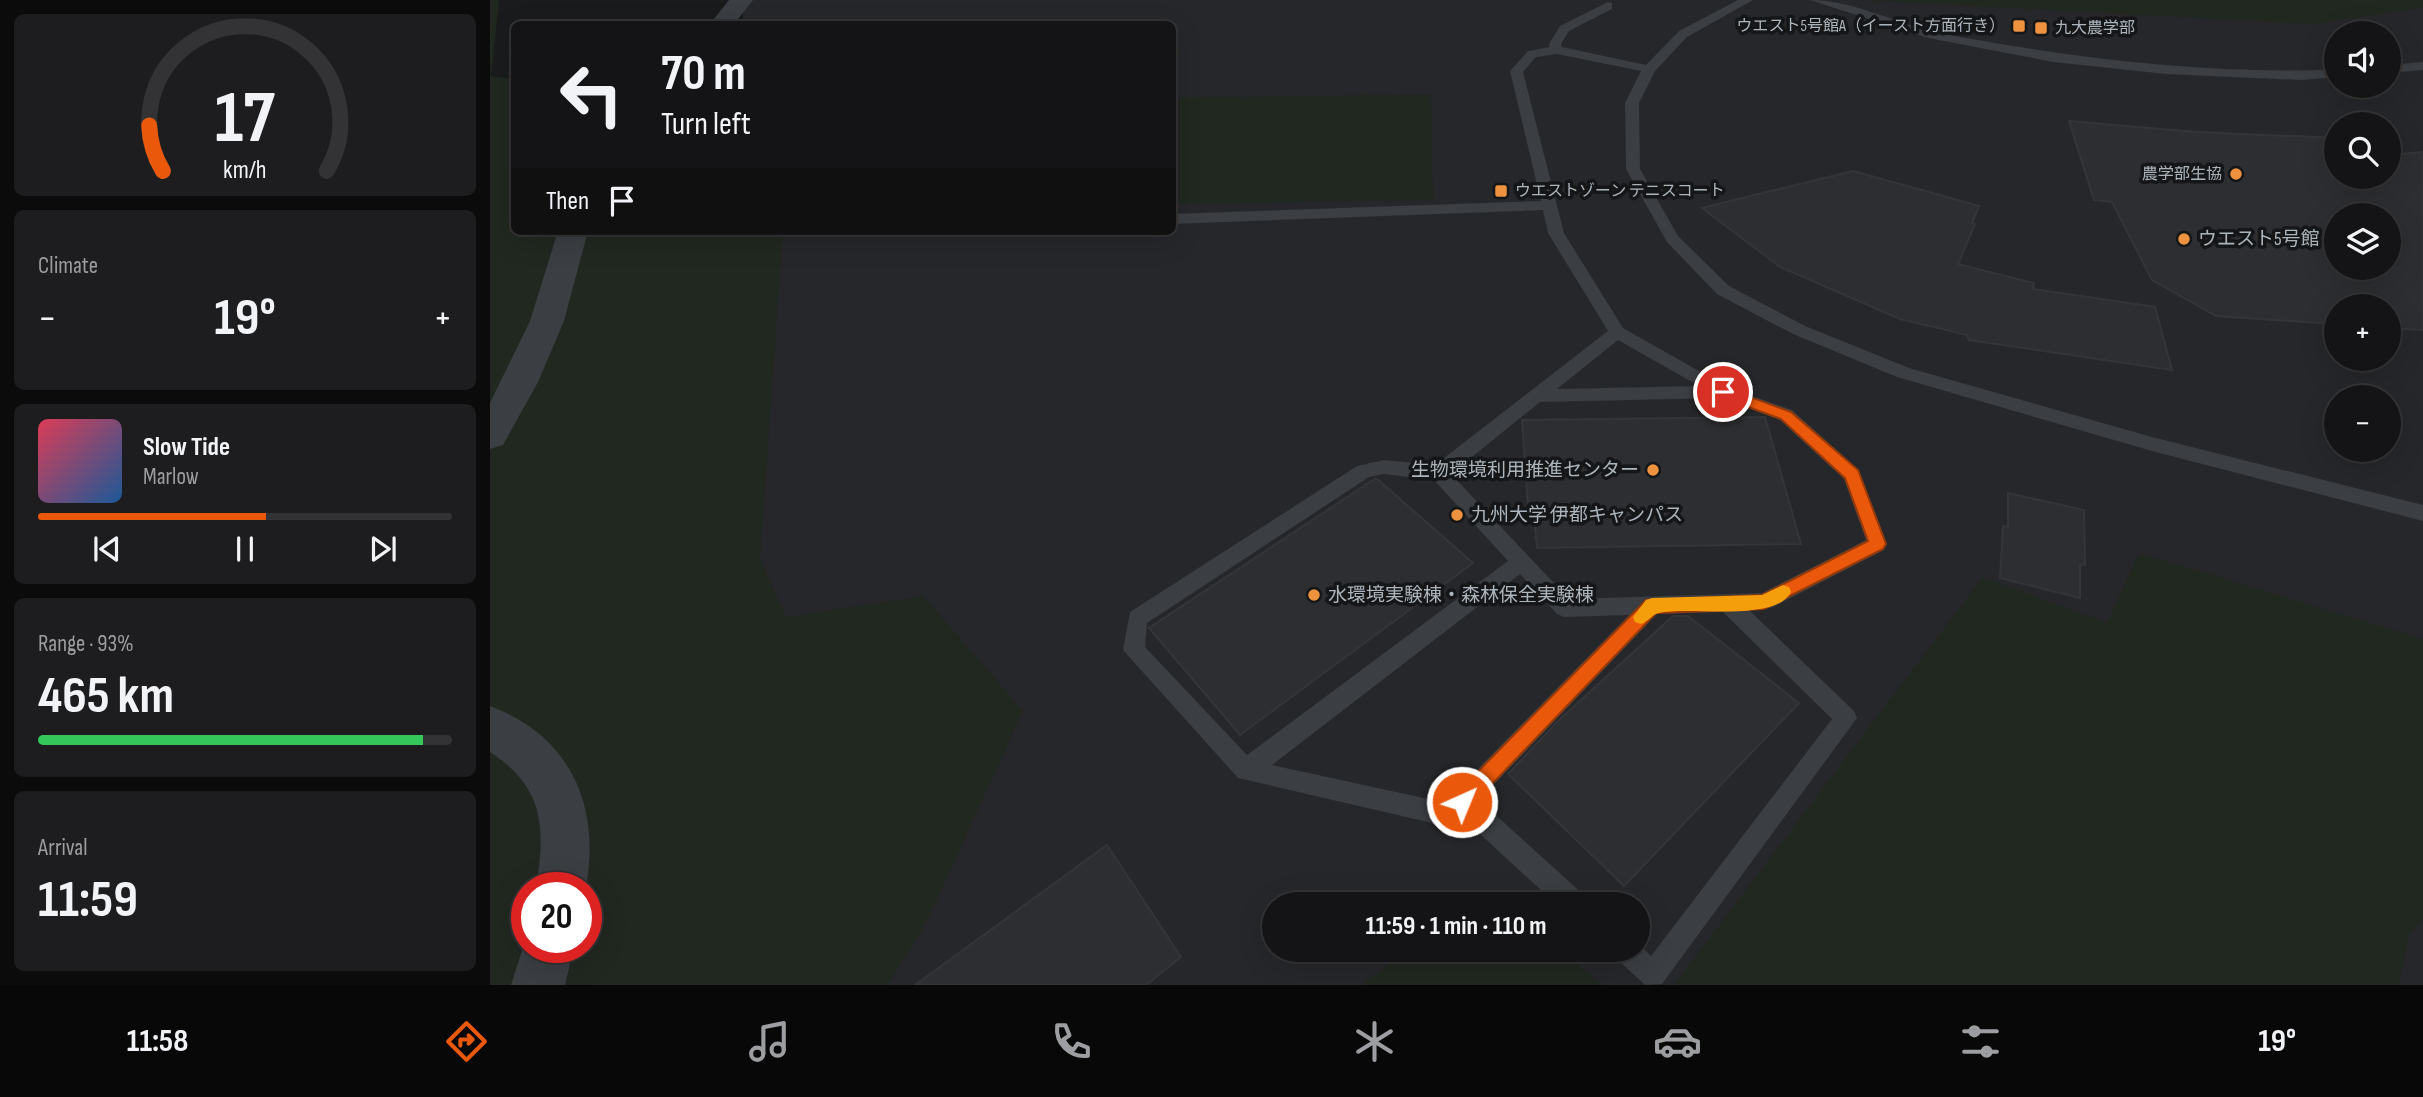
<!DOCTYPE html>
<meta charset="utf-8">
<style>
:root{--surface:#141416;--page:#1d1d1f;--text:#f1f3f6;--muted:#9d9ea1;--line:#333335;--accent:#ea580c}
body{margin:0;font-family:"Sofia Sans Condensed","Noto Sans JP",sans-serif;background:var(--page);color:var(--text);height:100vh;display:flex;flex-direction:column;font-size:26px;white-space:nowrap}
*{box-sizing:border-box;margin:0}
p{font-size:23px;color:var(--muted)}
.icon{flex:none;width:38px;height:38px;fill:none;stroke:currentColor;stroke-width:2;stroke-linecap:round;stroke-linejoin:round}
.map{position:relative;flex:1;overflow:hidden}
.drawer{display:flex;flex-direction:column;gap:14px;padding:14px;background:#0b0b0c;width:490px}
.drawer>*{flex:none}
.hud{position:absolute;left:21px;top:21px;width:665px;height:214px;border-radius:10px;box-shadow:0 7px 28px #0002,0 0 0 2px var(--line);background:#141416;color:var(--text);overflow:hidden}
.controls{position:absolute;left:1834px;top:21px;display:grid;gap:14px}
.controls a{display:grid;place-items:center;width:77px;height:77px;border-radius:50%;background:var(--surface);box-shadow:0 7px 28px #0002,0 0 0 2px var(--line);font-size:35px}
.speed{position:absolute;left:21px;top:872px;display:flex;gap:14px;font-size:35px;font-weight:700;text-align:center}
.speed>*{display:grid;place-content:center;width:91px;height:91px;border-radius:50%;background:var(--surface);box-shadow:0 7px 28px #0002,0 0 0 2px var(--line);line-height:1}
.speed .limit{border:10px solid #d22;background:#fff;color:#111}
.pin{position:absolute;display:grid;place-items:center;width:60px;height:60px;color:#fff;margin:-30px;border:4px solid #fff;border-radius:50%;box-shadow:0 2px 7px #0007}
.me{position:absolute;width:77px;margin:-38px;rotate:44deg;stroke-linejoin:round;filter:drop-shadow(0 0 5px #0008)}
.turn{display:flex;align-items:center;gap:24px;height:147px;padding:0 35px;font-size:32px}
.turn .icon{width:91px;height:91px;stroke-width:2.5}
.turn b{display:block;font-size:49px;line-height:60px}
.then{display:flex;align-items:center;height:66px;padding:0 35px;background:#0003;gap:14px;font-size:26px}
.big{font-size:52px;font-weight:700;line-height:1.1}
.drawer .widget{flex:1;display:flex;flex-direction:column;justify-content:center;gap:10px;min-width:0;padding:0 24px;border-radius:10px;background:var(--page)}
.drawer .dial{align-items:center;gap:0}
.dial svg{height:182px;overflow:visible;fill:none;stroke:var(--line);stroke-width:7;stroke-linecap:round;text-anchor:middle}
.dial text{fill:var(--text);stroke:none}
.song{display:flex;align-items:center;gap:21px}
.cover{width:84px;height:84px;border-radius:10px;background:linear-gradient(135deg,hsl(350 70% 55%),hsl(210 70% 35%))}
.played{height:7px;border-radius:4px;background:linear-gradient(90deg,var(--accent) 55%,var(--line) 55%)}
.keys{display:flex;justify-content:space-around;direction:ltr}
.heat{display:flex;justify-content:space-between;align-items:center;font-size:38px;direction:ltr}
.charge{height:10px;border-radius:5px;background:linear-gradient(90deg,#34c759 93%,var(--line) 0)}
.trip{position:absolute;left:772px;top:892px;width:388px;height:70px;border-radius:35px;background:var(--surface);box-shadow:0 7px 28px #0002,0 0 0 2px var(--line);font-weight:700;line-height:70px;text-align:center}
.tabs{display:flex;height:112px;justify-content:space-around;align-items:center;background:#080809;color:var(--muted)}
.tabs .icon{width:49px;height:49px}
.tabs .on{color:var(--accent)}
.tabs b{font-size:32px;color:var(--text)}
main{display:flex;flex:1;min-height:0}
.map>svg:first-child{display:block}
.built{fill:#26272a;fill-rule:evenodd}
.green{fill:#212820;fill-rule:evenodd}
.building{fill:#2d2e31;stroke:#343539;stroke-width:2;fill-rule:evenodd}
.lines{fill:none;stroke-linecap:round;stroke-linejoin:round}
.lane{fill:#3b3e42;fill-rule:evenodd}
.street{fill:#3b3e42;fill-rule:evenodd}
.route{fill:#ea580c;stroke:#983908;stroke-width:2}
.slow{fill:#f59e0b}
.poi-dot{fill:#ef9240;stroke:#151618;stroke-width:2.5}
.labels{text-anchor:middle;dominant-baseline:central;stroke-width:7;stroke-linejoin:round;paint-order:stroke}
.far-poi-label{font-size:16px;fill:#adb5bc;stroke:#151618;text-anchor:end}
.poi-label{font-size:19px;fill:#adb5bc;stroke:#151618;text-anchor:start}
</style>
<main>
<section class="drawer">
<div class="widget dial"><svg viewBox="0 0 100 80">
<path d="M14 69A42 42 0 1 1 86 69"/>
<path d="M14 69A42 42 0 0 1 8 49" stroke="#ea580c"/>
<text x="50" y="56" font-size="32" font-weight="700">17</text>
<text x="50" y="72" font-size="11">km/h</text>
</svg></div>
<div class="widget"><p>Climate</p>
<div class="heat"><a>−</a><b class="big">19°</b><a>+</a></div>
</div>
<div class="widget">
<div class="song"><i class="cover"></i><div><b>Slow Tide</b><p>Marlow</p></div></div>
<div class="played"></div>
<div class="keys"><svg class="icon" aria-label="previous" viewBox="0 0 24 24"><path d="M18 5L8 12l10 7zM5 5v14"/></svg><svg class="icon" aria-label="pause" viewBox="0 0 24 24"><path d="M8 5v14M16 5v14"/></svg><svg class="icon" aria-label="next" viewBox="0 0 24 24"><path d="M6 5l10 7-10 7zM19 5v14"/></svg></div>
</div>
<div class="widget"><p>Range · 93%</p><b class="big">465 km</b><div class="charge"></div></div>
<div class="widget"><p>Arrival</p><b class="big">11:59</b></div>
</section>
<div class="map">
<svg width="1933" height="985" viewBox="0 0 1933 985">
<rect width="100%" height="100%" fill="#1a1b1d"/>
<!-- built -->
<path class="built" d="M260,0H1933V985H44L96,947L113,231H682V24H253V6ZM1846,33H1899V86H1846ZM1846,124H1899V177H1846ZM1846,215H1899V268H1846ZM1846,306H1899V359H1846ZM1846,397H1899V450H1846ZM784,905H1148V950H784Z"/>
<!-- green -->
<path class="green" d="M0,0H9L1,76L24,79V231H293L270,559L296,617L433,596L533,711L434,927L397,985H0ZM37,887H96V947H37Z
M1369,0H1933V8L1822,24Z
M941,94L943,200L683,204V98Z
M1649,553L1933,639V919L1919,934L1909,985H1184L1493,577L1617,623Z
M917,950H1071L1112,985H872Z"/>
<!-- building -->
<path class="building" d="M1579,121L1706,132L1846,138V177H1899V155L1933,152V330L1899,328V306H1846V324L1726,316L1662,280L1622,202L1604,200ZM1846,215H1899V268H1846Z
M1363,171L1489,206L1482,223L1485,224L1468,264L1544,283L1543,289L1665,307L1682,370L1479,340L1477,335L1410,319L1290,267L1212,208Z
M1275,417L1311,544L1047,548L1044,517L1039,521L1032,420Z
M886,478L983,563L750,735L659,628Z
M1518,493L1594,510L1595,565L1590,564V598L1510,578L1513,526L1518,527Z
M1183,616H1198L1309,703L1134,886L1018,774L1070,719Z
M617,845L691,957L656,985H425Z"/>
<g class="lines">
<!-- lane -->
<path class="lane" d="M1248,0H1263L1197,37L1165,71L1149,103L1150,169L1188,236L1239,286L1315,326L1419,368L1662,437L1933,505V521L1662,451L1407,377L1303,334L1227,294L1177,242L1136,169L1135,103L1151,71L1067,54L1046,57L1033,72L1074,233L1133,328L1239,388L1302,410L1369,470L1397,544L1394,550L1281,608L1260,611L1364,711L1367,718L1172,984L1155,985L1127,959L1123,950H1148V943L1161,956L1342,719L1233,612L1167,614L989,800L1095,896L1099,905H1067L990,834L748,778L633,650L640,612L867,466L894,460L945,465L1118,331L1058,233L1053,210L682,224V214L1051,201L1020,71L1038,51L1060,47L1059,44L1070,26L1118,2L1122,3V9L1079,31L1071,44L1072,47L1156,65L1189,31ZM1128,340L1209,386L1067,389ZM1231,398L1290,420L1354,479L1376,540L1272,593L1079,599L961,474L1050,402ZM894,474L944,480L1018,561L757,755L655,647L657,623L879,477ZM1030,574L1067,614L1074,617L1139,615L964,793L961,804L782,765Z
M1320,0C1364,0 1406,24 1449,33C1544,51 1637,64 1734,69C1772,70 1808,72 1846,69V77L1812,80L1676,74L1563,62L1438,38Z
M1933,62V70L1899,73V65Z"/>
<!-- street -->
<path class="street" d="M239,0H263L244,24H220Z
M68,231H98L74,321L48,382L13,445L0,449V403L40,321Z
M0,706C80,736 111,805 96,887H46C56,828 54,787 0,752Z
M37,935V947H84L75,985H21Z"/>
</g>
<!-- route -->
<path class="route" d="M1233,387L1301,412L1368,470L1396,544L1393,549L1274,609L1166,613L979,808L972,811L965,808L962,802L965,795L1156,600L1272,595L1378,541L1355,478L1291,419L1228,396L1226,392L1228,388Z"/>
<!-- slow -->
<path class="slow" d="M1293,585L1299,587L1301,592C1286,623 1199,606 1169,613C1162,614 1158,622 1151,624L1145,622L1143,617L1156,600L1162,598L1272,595Z"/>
<!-- markers -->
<g class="poi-dot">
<rect x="1522" y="19" width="14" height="14" rx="3.5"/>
<rect x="1544" y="21" width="14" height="14" rx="3.5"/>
<circle cx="1746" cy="174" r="7"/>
<rect x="1004" y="184" width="14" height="14" rx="3.5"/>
<circle cx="1694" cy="239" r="7"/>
<circle cx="1163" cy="470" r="7"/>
<circle cx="967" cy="515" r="7"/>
<circle cx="824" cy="595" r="7"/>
</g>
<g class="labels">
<!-- far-poi labels -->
<g class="far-poi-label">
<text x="1515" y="26">ウエスト5号館A（イースト方面行き）</text>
<text x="1565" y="28" text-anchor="start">九大農学部</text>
<text x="1732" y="174">農学部生協</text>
<text x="1025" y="191" text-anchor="start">ウエストゾーン テニスコート</text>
</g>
<!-- poi labels -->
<g class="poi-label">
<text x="1708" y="239">ウエスト5号館</text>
<text x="1149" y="470" text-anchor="end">生物環境利用推進センター</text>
<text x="981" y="515">九州大学 伊都キャンパス</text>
<text x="838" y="595">水環境実験棟・森林保全実験棟</text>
</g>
</g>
</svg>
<div class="controls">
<a><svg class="icon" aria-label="sound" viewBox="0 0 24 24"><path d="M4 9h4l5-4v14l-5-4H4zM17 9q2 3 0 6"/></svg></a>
<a><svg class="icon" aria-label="search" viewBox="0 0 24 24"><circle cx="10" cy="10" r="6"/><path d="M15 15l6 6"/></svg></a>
<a><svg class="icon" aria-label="layers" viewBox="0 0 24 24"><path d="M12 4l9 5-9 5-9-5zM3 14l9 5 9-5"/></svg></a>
<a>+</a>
<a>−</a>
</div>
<div class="speed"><div class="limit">20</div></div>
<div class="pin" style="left:1233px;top:392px;background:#d93025"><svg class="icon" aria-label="arrive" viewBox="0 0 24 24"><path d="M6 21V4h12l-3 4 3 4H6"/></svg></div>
<svg class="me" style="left:972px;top:802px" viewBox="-20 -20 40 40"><circle r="17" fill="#ea580c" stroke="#fff" stroke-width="3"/><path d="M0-11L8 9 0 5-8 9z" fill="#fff"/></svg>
<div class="trip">11:59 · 1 min · 110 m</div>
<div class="hud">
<div class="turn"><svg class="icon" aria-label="left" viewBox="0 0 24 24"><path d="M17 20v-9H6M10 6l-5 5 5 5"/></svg><div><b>70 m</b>Turn left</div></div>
<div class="then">Then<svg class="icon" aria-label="arrive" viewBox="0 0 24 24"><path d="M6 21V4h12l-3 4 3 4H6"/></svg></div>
</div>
</div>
</main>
<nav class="tabs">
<b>11:58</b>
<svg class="icon on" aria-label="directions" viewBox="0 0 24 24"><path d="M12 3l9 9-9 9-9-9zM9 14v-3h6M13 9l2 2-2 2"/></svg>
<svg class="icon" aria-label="music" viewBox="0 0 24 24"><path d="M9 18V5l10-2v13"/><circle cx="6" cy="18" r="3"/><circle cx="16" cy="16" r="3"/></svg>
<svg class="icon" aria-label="phone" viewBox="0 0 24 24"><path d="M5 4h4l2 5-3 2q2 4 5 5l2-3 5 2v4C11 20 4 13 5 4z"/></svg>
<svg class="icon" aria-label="climate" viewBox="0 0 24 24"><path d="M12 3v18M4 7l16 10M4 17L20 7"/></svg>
<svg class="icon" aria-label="car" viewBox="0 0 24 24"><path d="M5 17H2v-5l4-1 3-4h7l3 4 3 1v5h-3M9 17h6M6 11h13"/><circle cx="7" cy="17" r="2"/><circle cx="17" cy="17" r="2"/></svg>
<svg class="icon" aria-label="filters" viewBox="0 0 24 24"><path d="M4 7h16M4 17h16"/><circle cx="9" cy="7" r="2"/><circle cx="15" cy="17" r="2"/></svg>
<b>19°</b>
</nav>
